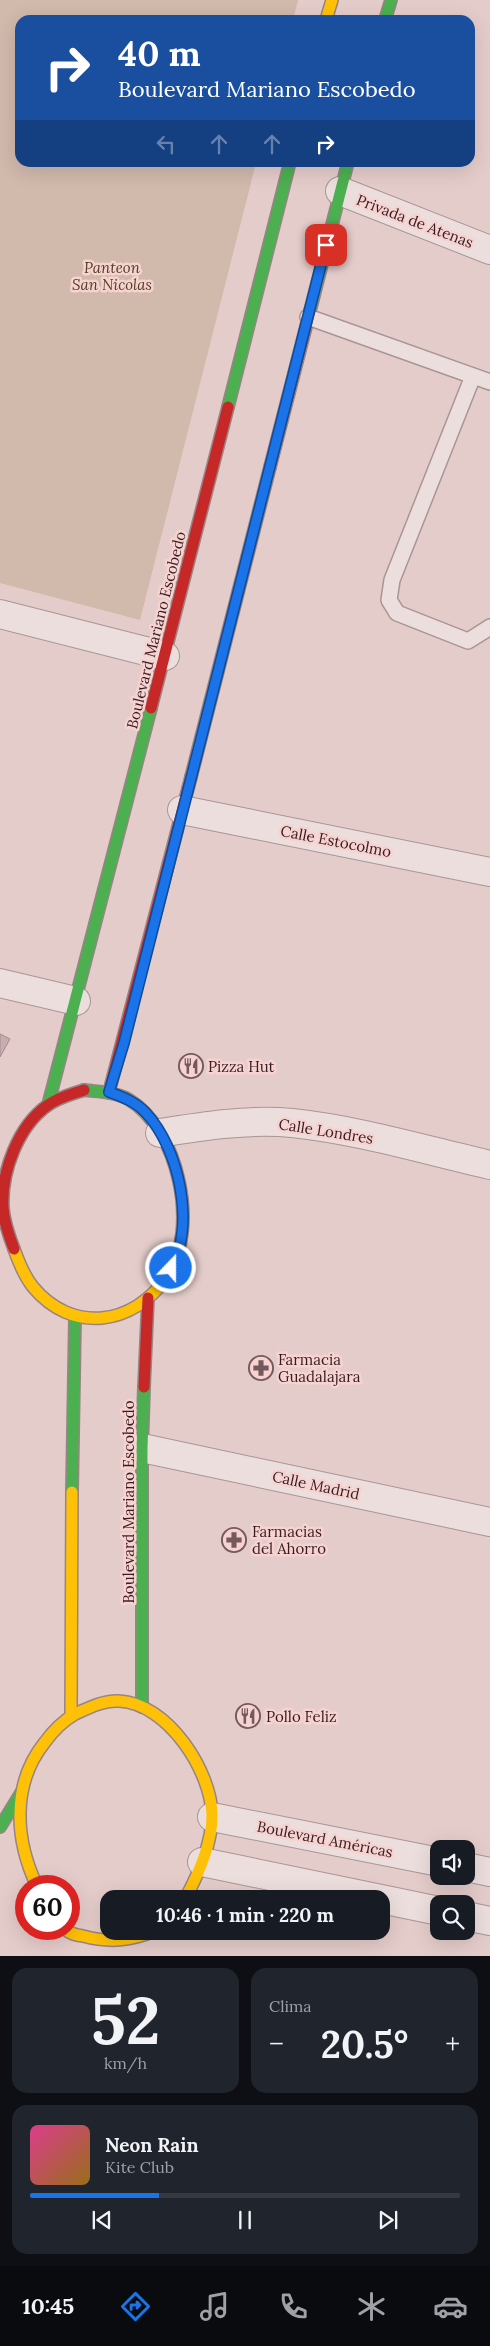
<!DOCTYPE html>
<html lang="es">
<meta charset="utf-8">
<style>
:root{--surface:#171b24;--page:#20242c;--text:#f1f3f6;--muted:#9ea1a6;--line:#363941;--accent:#1a73e8}
body{margin:0;font-family:Lora,serif;background:var(--page);color:var(--text);height:100vh;display:flex;flex-direction:column;font-size:19px;white-space:nowrap}
*{box-sizing:border-box;margin:0}
p{font-size:16px;color:var(--muted)}
.icon{flex:none;width:28px;height:28px;fill:none;stroke:currentColor;stroke-width:2;stroke-linecap:round;stroke-linejoin:round}
.map{position:relative;height:1956px;overflow:hidden}
.sheet{display:flex;flex-direction:column;gap:12px;padding:12px;background:#0d0f14;flex:1}
.sheet>*{flex:none}
.hud{position:absolute;left:15px;top:15px;width:460px;height:152px;border-radius:15px;box-shadow:0 5px 20px #0002;background:#1a4fa0;color:#fff;overflow:hidden}
.controls{position:absolute;left:430px;top:1840px;display:grid;gap:10px}
.controls a{display:grid;place-items:center;width:45px;height:45px;border-radius:10px;background:var(--surface);box-shadow:0 5px 20px #0002;font-size:25px}
.speed{position:absolute;left:15px;top:1875px;display:flex;gap:10px;font-size:25px;font-weight:700;text-align:center}
.speed>*{display:grid;place-content:center;width:65px;height:65px;border-radius:50%;background:var(--surface);box-shadow:0 5px 20px #0002;line-height:1}
.speed .limit{border:8px solid #d22;background:#fff;color:#111}
.pin{position:absolute;display:grid;place-items:center;width:42px;height:42px;color:#fff;margin:-21px;border-radius:10px;box-shadow:0 2px 8px #0006}
.me{position:absolute;width:55px;margin:-28px;rotate:22deg;stroke-linejoin:round;filter:drop-shadow(0 0 4px #0008)}
.turn{display:flex;align-items:center;gap:18px;height:105px;padding:0 20px;font-size:22px}
.turn .icon{width:65px;height:65px;stroke-width:2.5}
.turn b{display:block;font-size:35px;line-height:42px}
.lanes{display:flex;align-items:center;height:48px;padding:0 20px;background:#0003;justify-content:center;gap:25px;direction:ltr}
.lanes .off{opacity:.35}
.big{font-size:38px;font-weight:700;line-height:1.1}
.sheet .card{flex:1;display:flex;flex-direction:column;justify-content:center;gap:8px;min-width:0;padding:0 18px;border-radius:15px;background:var(--page)}
.sheet .dial{align-items:center;gap:0}
.dial b{font-size:65px;line-height:1}
.song{display:flex;align-items:center;gap:15px}
.cover{width:60px;height:60px;border-radius:8px;background:linear-gradient(135deg,hsl(330 70% 55%),hsl(40 70% 35%))}
.played{height:5px;border-radius:2px;background:linear-gradient(90deg,var(--accent) 30%,var(--line) 30%)}
.keys{display:flex;justify-content:space-around;direction:ltr}
.heat{display:flex;justify-content:space-between;align-items:center;font-size:28px;direction:ltr}
.sheet .tiles{flex:1;display:grid;gap:12px;grid-template-columns:1fr 1fr}
.card:last-child{grid-column:span 2}
.trip{position:absolute;left:100px;top:1890px;width:290px;height:50px;border-radius:15px;background:var(--surface);box-shadow:0 5px 20px #0002;font-weight:700;line-height:50px;text-align:center}
.dock{display:flex;height:80px;justify-content:space-around;align-items:center;background:#090b0e;color:var(--muted)}
.dock .icon{width:35px;height:35px}
.dock .selected{color:var(--accent)}
.dock b{font-size:22px;color:var(--text)}
.map>svg:first-child{display:block}
.cemetery{fill:#d1b9ac}
.building{fill:#c8acaf;stroke:#a48b8e}
.lines{fill:none;stroke-linecap:round;stroke-linejoin:round}
.lane-casing{stroke:#a99595;stroke-width:18}
.street-casing{stroke:#a99595;stroke-width:30}
.fast-casing{stroke:#988485;stroke-width:14}
.slow-casing{stroke:#988485;stroke-width:14}
.jam-casing{stroke:#988485;stroke-width:14}
.lane{stroke:#ecdedd;stroke-width:15}
.street{stroke:#ecdedd;stroke-width:28}
.fast{stroke:#4caf50;stroke-width:11}
.slow{stroke:#ffc107;stroke-width:11}
.jam{stroke:#c62828;stroke-width:11}
.route-casing{stroke:#114b97;stroke-width:12}
.route{stroke:#1a73e8;stroke-width:9}
.labels{text-anchor:middle;dominant-baseline:central;stroke-width:5;stroke-linejoin:round;paint-order:stroke}
.street-label{font-size:15px;fill:#371d21;stroke:#f6d3d0}
.park-label{font-size:15px;font-style:italic;fill:#544123;stroke:#f6d3d0}
.poi-label{font-size:15px;fill:#371d21;stroke:#f6d3d0;text-anchor:start}
</style>
<div class="map">
<svg width="490" height="1956" viewBox="0 0 490 1956">
<rect width="100%" height="100%" fill="#e4ccca"/>
<!-- cemetery -->
<path class="cemetery" d="M0,0H298L293,20H20V162L256,163L140,620L0,583Z"/>
<!-- building -->
<path class="building" d="M0,1034L10,1039L0,1057Z"/>
<g class="lines">
<defs>
<path id="lane" d="M308,317L490,382
M473,376L392,580L389,600L397,613L468,641L490,627"/>
<path id="street" d="M340,191L490,250
M0,614L165,656
M182,810L490,872
M0,983L76,1001
M160,1133C204,1126 248,1119 292,1123C359,1130 425,1150 490,1165
M142,1448L490,1522
M212,1817L439,1862
M202,1862L381,1899
M466,1867L490,1872
M381,1899L439,1911
M466,1916L490,1921"/>
<path id="fast" d="M385,20L391,0
M310,311L348,162
M228,407L290,162
M84,1090C99,1092 116,1092 128,1099C179,1129 200,1229 167,1277
M48,1105L151,708
M72,1492L75,1317
M142,1707V1448L144,1387
M0,1827L21,1793"/>
<path id="slow" d="M326,20L332,0
M191,777L270,467
M14,1249C19,1263 24,1276 33,1287C72,1334 133,1326 167,1277
M71,1716L72,1492
M37,1886C15,1840 11,1784 45,1742C53,1731 63,1721 75,1714C88,1708 104,1700 119,1701C168,1703 212,1772 212,1816C212,1844 198,1875 185,1899
M65,1929C70,1934 76,1935 83,1936C109,1943 130,1941 155,1931"/>
<path id="jam" d="M270,467L310,311
M151,708L228,407
M109,1092L191,777
M14,1249C9,1236 4,1222 3,1208C1,1172 18,1126 48,1105C59,1097 72,1094 84,1090
M144,1387L148,1298"/>
</defs>
<!-- lane casing -->
<use href="#lane" class="lane-casing"/>
<!-- street casing -->
<use href="#street" class="street-casing"/>
<!-- fast casing -->
<use href="#fast" class="fast-casing"/>
<!-- slow casing -->
<use href="#slow" class="slow-casing"/>
<!-- jam casing -->
<use href="#jam" class="jam-casing"/>
<!-- lane -->
<use href="#lane" class="lane"/>
<!-- street -->
<use href="#street" class="street"/>
<!-- fast -->
<use href="#fast" class="fast"/>
<!-- slow -->
<use href="#slow" class="slow"/>
<!-- jam -->
<use href="#jam" class="jam"/>
</g>
<g class="lines">
<defs>
<path id="route" d="M171,1268C196,1226 179,1148 146,1113C136,1102 123,1097 109,1092L124,1043L326,245"/>
</defs>
<!-- route casing -->
<use href="#route" class="route-casing"/>
<!-- route -->
<use href="#route" class="route"/>
</g>
<!-- icons -->
<defs>
<symbol id="restaurant-ring" viewBox="-11 -11 22 22"><circle r="9.5" fill="#f6d3d0" stroke="#745a5c" stroke-width="1.5"/><path d="M-5-6h1v4h1v-4h1v4h1v-4h1v5L-1.5 .5V6h-2V.5L-5-1ZM5-6V6H3V1.5H1.5Q1.5-4 5-6Z" fill="#745a5c"/></symbol>
<symbol id="pharmacy-ring" viewBox="-11 -11 22 22"><circle r="9.5" fill="#f6d3d0" stroke="#745a5c" stroke-width="1.5"/><path d="M-2-6h4v4h4v4h-4v4h-4v-4h-4v-4h4Z" fill="#745a5c"/></symbol>
</defs>
<g fill-rule="evenodd">
<use href="#restaurant-ring" x="177" y="1052" width="28" height="28"/>
<use href="#pharmacy-ring" x="247" y="1354" width="28" height="28"/>
<use href="#pharmacy-ring" x="220" y="1526" width="28" height="28"/>
<use href="#restaurant-ring" x="234" y="1702" width="28" height="28"/>
</g>
<g class="labels">
<!-- street labels -->
<g class="street-label">
<text transform="translate(415 221) rotate(21)">Privada de Atenas</text>
<text transform="translate(156 630) rotate(-76)">Boulevard Mariano Escobedo</text>
<text transform="translate(336 841) rotate(11)">Calle Estocolmo</text>
<text transform="translate(326 1131) rotate(9)">Calle Londres</text>
<text transform="translate(316 1485) rotate(12)">Calle Madrid</text>
<text transform="translate(128 1502) rotate(-90)">Boulevard Mariano Escobedo</text>
<text transform="translate(325 1839) rotate(11)">Boulevard Américas</text>
</g>
<!-- park labels -->
<g class="park-label">
<text x="112" y="267">Panteon<tspan x="112" dy="17">San Nicolas</tspan></text>
</g>
<!-- poi labels -->
<g class="poi-label">
<text x="208" y="1066">Pizza Hut</text>
<text x="278" y="1359">Farmacia<tspan x="278" dy="17">Guadalajara</tspan></text>
<text x="252" y="1531">Farmacias<tspan x="252" dy="17">del Ahorro</tspan></text>
<text x="266" y="1716">Pollo Feliz</text>
</g>
</g>
</svg>
<div class="controls">
<a><svg class="icon" aria-label="sound" viewBox="0 0 24 24"><path d="M4 9h4l5-4v14l-5-4H4zM17 9q2 3 0 6"/></svg></a>
<a><svg class="icon" aria-label="search" viewBox="0 0 24 24"><circle cx="10" cy="10" r="6"/><path d="M15 15l6 6"/></svg></a>
</div>
<div class="speed"><div class="limit">60</div></div>
<div class="pin" style="left:326px;top:245px;background:#d93025"><svg class="icon" aria-label="arrive" viewBox="0 0 24 24"><path d="M6 21V4h12l-3 4 3 4H6"/></svg></div>
<svg class="me" style="left:171px;top:1268px" viewBox="-20 -20 40 40"><circle r="17" fill="#1a73e8" stroke="#fff" stroke-width="3"/><path d="M0-11L8 9 0 5-8 9z" fill="#fff"/></svg>
<div class="trip">10:46 · 1 min · 220 m</div>
<div class="hud">
<div class="turn"><svg class="icon" aria-label="right" viewBox="0 0 24 24"><path d="M7 20v-9h11M14 6l5 5-5 5"/></svg><div><b>40 m</b>Boulevard Mariano Escobedo</div></div>
<div class="lanes"><svg class="icon off" aria-label="left" viewBox="0 0 24 24"><path d="M17 20v-9H6M10 6l-5 5 5 5"/></svg><svg class="icon off" aria-label="ahead" viewBox="0 0 24 24"><path d="M12 20V5M6 11l6-6 6 6"/></svg><svg class="icon off" aria-label="ahead" viewBox="0 0 24 24"><path d="M12 20V5M6 11l6-6 6 6"/></svg><svg class="icon" aria-label="right" viewBox="0 0 24 24"><path d="M7 20v-9h11M14 6l5 5-5 5"/></svg></div>
</div>
</div>
<section class="sheet">
<div class="tiles">
<div class="card dial"><b>52</b><p>km/h</p></div>
<div class="card"><p>Clima</p>
<div class="heat"><a>−</a><b class="big">20.5°</b><a>+</a></div>
</div>
<div class="card">
<div class="song"><i class="cover"></i><div><b>Neon Rain</b><p>Kite Club</p></div></div>
<div class="played"></div>
<div class="keys"><svg class="icon" aria-label="previous" viewBox="0 0 24 24"><path d="M18 5L8 12l10 7zM5 5v14"/></svg><svg class="icon" aria-label="pause" viewBox="0 0 24 24"><path d="M8 5v14M16 5v14"/></svg><svg class="icon" aria-label="next" viewBox="0 0 24 24"><path d="M6 5l10 7-10 7zM19 5v14"/></svg></div>
</div>
</div>
</section>
<nav class="dock">
<b>10:45</b>
<svg class="icon selected" aria-label="directions" viewBox="0 0 24 24"><path d="M12 3l9 9-9 9-9-9zM9 14v-3h6M13 9l2 2-2 2"/></svg>
<svg class="icon" aria-label="music" viewBox="0 0 24 24"><path d="M9 18V5l10-2v13"/><circle cx="6" cy="18" r="3"/><circle cx="16" cy="16" r="3"/></svg>
<svg class="icon" aria-label="phone" viewBox="0 0 24 24"><path d="M5 4h4l2 5-3 2q2 4 5 5l2-3 5 2v4C11 20 4 13 5 4z"/></svg>
<svg class="icon" aria-label="climate" viewBox="0 0 24 24"><path d="M12 3v18M4 7l16 10M4 17L20 7"/></svg>
<svg class="icon" aria-label="car" viewBox="0 0 24 24"><path d="M5 17H2v-5l4-1 3-4h7l3 4 3 1v5h-3M9 17h6M6 11h13"/><circle cx="7" cy="17" r="2"/><circle cx="17" cy="17" r="2"/></svg>
</nav>
